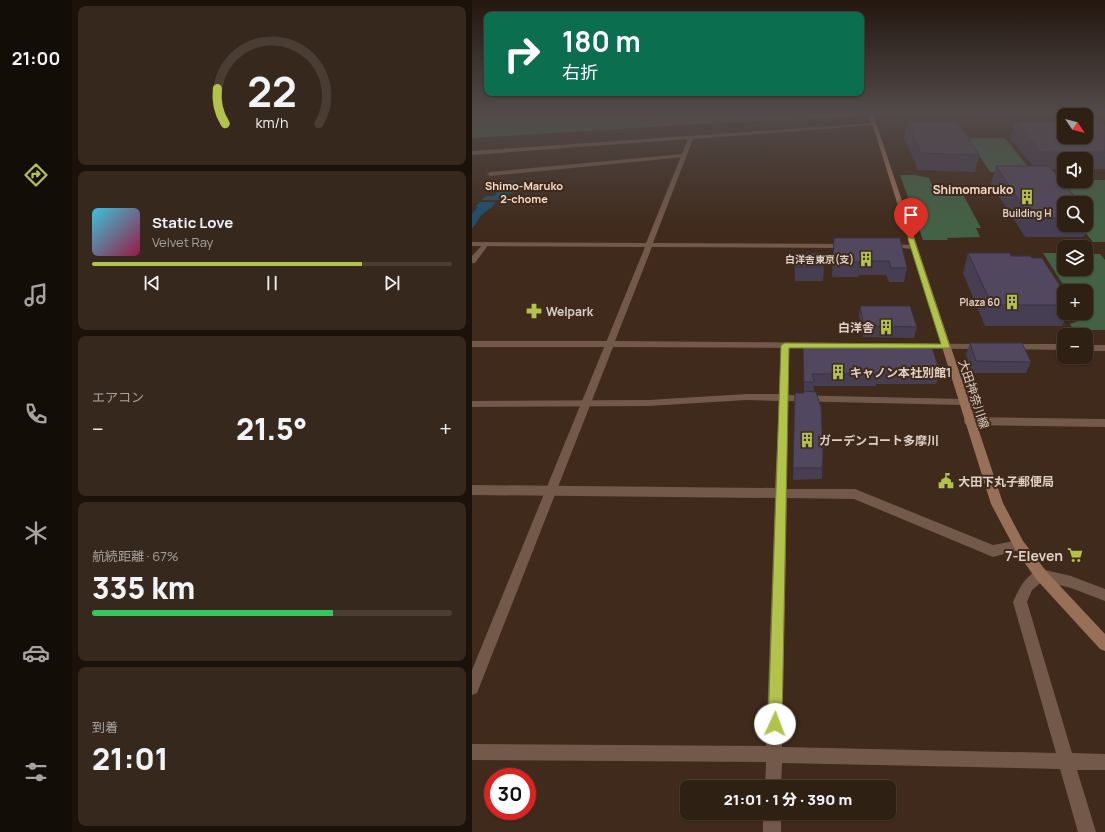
<!DOCTYPE html>
<html lang="ja">
<meta charset="utf-8">
<style>
:root{--surface:#2f2014;--page:#37281d;--text:#f1f3f6;--muted:#a7a3a0;--line:#4a3e34;--accent:#b2c34c}
body{margin:0;font-family:Manrope,"Noto Sans JP",sans-serif;background:var(--page);color:var(--text);height:100vh;display:flex;flex-direction:column;font-size:15px;white-space:nowrap}
*{box-sizing:border-box;margin:0}
p{font-size:13px;color:var(--muted)}
.icon{flex:none;width:22px;height:22px;fill:none;stroke:currentColor;stroke-width:2;stroke-linecap:round;stroke-linejoin:round}
.map{position:relative;flex:1;overflow:hidden}
.sheet{display:flex;flex-direction:column;gap:6px;padding:6px;background:#1a120b;width:400px}
.sheet>*{flex:none}
.banner{position:absolute;left:12px;top:12px;width:380px;height:84px;border-radius:8px;box-shadow:0 1px 3px #0004,0 0 0 1px var(--line);background:#0b6e4f;color:#fff;overflow:hidden}
.needle{width:26px;rotate:125deg}
.tools{position:absolute;left:585px;top:108px;display:grid;gap:8px}
.tools a{display:grid;place-items:center;width:36px;height:36px;border-radius:8px;background:var(--surface);box-shadow:0 1px 3px #0004,0 0 0 1px var(--line);font-size:20px}
.speed{position:absolute;left:12px;top:768px;display:flex;gap:8px;font-size:20px;font-weight:700;text-align:center}
.speed>*{display:grid;place-content:center;width:52px;height:52px;border-radius:50%;background:var(--surface);box-shadow:0 1px 3px #0004,0 0 0 1px var(--line);line-height:1}
.speed .limit{border:6px solid #d22;background:#fff;color:#111}
.pin{position:absolute;display:grid;place-items:center;width:34px;height:34px;color:#fff;margin:-41px -17px;border-radius:50% 50% 50% 0;rotate:-45deg;box-shadow:0 0 4px #0007}
.pin .icon{rotate:45deg}
.me{position:absolute;width:44px;margin:-22px;rotate:2deg;stroke-linejoin:round;filter:drop-shadow(0 0 3px #0008)}
.turn{display:flex;align-items:center;gap:14px;height:84px;padding:0 12px;font-size:18px}
.turn .icon{width:52px;height:52px;stroke-width:2.5}
.turn b{display:block;font-size:28px;line-height:34px}
.big{font-size:30px;font-weight:800;line-height:1.1}
.sheet .tile{flex:1;display:flex;flex-direction:column;justify-content:center;gap:6px;min-width:0;padding:0 14px;border-radius:8px;background:var(--page)}
.sheet .dial{align-items:center;gap:0}
.dial svg{height:104px;overflow:visible;fill:none;stroke:var(--line);stroke-width:7;stroke-linecap:round;text-anchor:middle}
.dial text{fill:var(--text);stroke:none}
.song{display:flex;align-items:center;gap:12px}
.cover{width:48px;height:48px;border-radius:6px;background:linear-gradient(135deg,hsl(190 70% 55%),hsl(340 70% 35%))}
.played{height:4px;border-radius:2px;background:linear-gradient(90deg,var(--accent) 75%,var(--line) 75%)}
.keys{display:flex;justify-content:space-around;direction:ltr}
.heat{display:flex;justify-content:space-between;align-items:center;font-size:22px;direction:ltr}
.charge{height:6px;border-radius:3px;background:linear-gradient(90deg,#34c759 67%,var(--line) 0)}
.trip{position:absolute;left:208px;top:780px;width:216px;height:40px;border-radius:8px;background:var(--surface);box-shadow:0 1px 3px #0004,0 0 0 1px var(--line);font-weight:800;line-height:40px;text-align:center}
main{display:flex;flex:1;min-height:0}
.tabs{display:flex;flex-direction:column;width:72px;justify-content:space-around;align-items:center;background:#130d08;color:var(--muted)}
.tabs .icon{width:28px;height:28px}
.tabs .active{color:var(--accent)}
.tabs b{font-size:18px;color:var(--text)}
.map>svg:first-child{display:block}
.green{fill:#436245}
.water{fill:#1c506f}
.lines{fill:none;stroke-linecap:round;stroke-linejoin:round}
.minor{fill:#735949;fill-rule:evenodd}
.tertiary{fill:#735949;fill-rule:evenodd}
.secondary{fill:#986f57;fill-rule:evenodd}
.wall{fill:#463e52}
.building{fill:#51485f;stroke:#393242}
.route{fill:#b2c34c;stroke:#747f31}
.labels{text-anchor:middle;dominant-baseline:central;stroke-width:4;stroke-linejoin:round;paint-order:stroke}
.far-poi-label{font-size:10px;font-weight:bold;fill:#dfd1c8;stroke:#3f2a1b;text-anchor:end}
.far-neighbourhood-label{font-size:11px;font-weight:bold;fill:#f5dac7;stroke:#3f2a1b}
.far-quarter-label{font-size:12px;font-weight:bold;fill:#f5dac7;stroke:#3f2a1b}
.poi-label{font-size:12px;font-weight:bold;fill:#dfd1c8;stroke:#3f2a1b;text-anchor:start}
.street-label{font-size:12px;fill:#dfd1c8;stroke:#3f2a1b}
.near-poi-label{font-size:14px;font-weight:bold;fill:#dfd1c8;stroke:#3f2a1b;text-anchor:end}
</style>
<main>
<nav class="tabs">
<b>21:00</b>
<svg class="icon active" aria-label="directions" viewBox="0 0 24 24"><path d="M12 3l9 9-9 9-9-9zM9 14v-3h6M13 9l2 2-2 2"/></svg>
<svg class="icon" aria-label="music" viewBox="0 0 24 24"><path d="M9 18V5l10-2v13"/><circle cx="6" cy="18" r="3"/><circle cx="16" cy="16" r="3"/></svg>
<svg class="icon" aria-label="phone" viewBox="0 0 24 24"><path d="M5 4h4l2 5-3 2q2 4 5 5l2-3 5 2v4C11 20 4 13 5 4z"/></svg>
<svg class="icon" aria-label="climate" viewBox="0 0 24 24"><path d="M12 3v18M4 7l16 10M4 17L20 7"/></svg>
<svg class="icon" aria-label="car" viewBox="0 0 24 24"><path d="M5 17H2v-5l4-1 3-4h7l3 4 3 1v5h-3M9 17h6M6 11h13"/><circle cx="7" cy="17" r="2"/><circle cx="17" cy="17" r="2"/></svg>
<svg class="icon" aria-label="filters" viewBox="0 0 24 24"><path d="M4 7h16M4 17h16"/><circle cx="9" cy="7" r="2"/><circle cx="15" cy="17" r="2"/></svg>
</nav>
<section class="sheet">
<div class="tile dial"><svg viewBox="0 0 100 80">
<path d="M14 69A42 42 0 1 1 86 69"/>
<path d="M14 69A42 42 0 0 1 8 42" stroke="#b2c34c"/>
<text x="50" y="56" font-size="32" font-weight="700">22</text>
<text x="50" y="72" font-size="11">km/h</text>
</svg></div>
<div class="tile">
<div class="song"><i class="cover"></i><div><b>Static Love</b><p>Velvet Ray</p></div></div>
<div class="played"></div>
<div class="keys"><svg class="icon" aria-label="previous" viewBox="0 0 24 24"><path d="M18 5L8 12l10 7zM5 5v14"/></svg><svg class="icon" aria-label="pause" viewBox="0 0 24 24"><path d="M8 5v14M16 5v14"/></svg><svg class="icon" aria-label="next" viewBox="0 0 24 24"><path d="M6 5l10 7-10 7zM19 5v14"/></svg></div>
</div>
<div class="tile"><p>エアコン</p>
<div class="heat"><a>−</a><b class="big">21.5°</b><a>+</a></div>
</div>
<div class="tile"><p>航続距離 · 67%</p><b class="big">335 km</b><div class="charge"></div></div>
<div class="tile"><p>到着</p><b class="big">21:01</b></div>
</section>
<div class="map">
<svg width="633" height="832" viewBox="0 0 633 832">
<rect width="100%" height="100%" fill="#3f2a1b"/>
<!-- green -->
<path class="green" d="M0,112H633V114L485,113L422,115L300,121L297,120L0,138Z
M496,138H533L560,172H518Z
M428,175H444L457,178L460,185L487,187L509,228H504L508,237L475,238L476,240H451Z
M571,180H633V242H621L607,225H614V203H592Z
M571,253H592V269H614V254H628L633,260V330H601L598,324L611,319V316L609,313H614V291H595Z"/>
<!-- water -->
<path class="water" d="M43,181L48,184L44,187L39,183L33,186H41L47,190L26,198L29,200H9L14,196H22L29,187L14,188L30,182Z
M8,202H23C21,208 15,210 11,214C6,218 5,224 0,228V214L6,207H3Z"/>
<g class="lines">
<!-- minor -->
<path class="minor" d="M211,154L213,155V157L18,176L15,174L18,172Z
M14,242L17,244L3,263H0V256L12,243Z
M0,341H137L141,344L137,347H0Z
M313,342L317,345L316,395L491,399L496,402L491,405L316,401L315,489H383L521,545L547,540L551,541L553,545L551,549L521,557L382,499L315,498L310,747L584,753L541,602C548,587 553,575 569,569L599,576L633,589V601L599,588L571,581L560,590L555,602L600,753L633,754V770H605L624,832H606L588,769L310,763L309,787H293L294,762L0,760V744L294,746L303,498L0,495V485L303,488L307,401L275,400L176,406L0,407V401L176,400L275,394H307L309,345Z
M497,417L633,419V427L497,425L493,424L492,421L493,418Z
M291,813H309V832H291Z"/>
<!-- tertiary -->
<path class="tertiary" d="M404,123L402,125L221,139L181,243L375,244L378,246L375,248L180,247L143,341L510,344L513,345L514,347L513,349L141,347L7,688L5,693L0,695V670L173,247L0,246V242L174,243L216,139L0,155V151Z
M417,244L441,245L444,247L441,249L415,247V245Z
M538,344H592V350L535,349L534,347L535,345Z
M614,345H633V351H614Z"/>
<!-- secondary -->
<path class="secondary" d="M395,112H399L406,129L531,503L551,541L574,571L633,634V651L628,649L564,579L543,549L519,504L402,129Z"/>
</g>
<!-- wall -->
<path class="wall" d="M435,121L507,155L503,172L446,170L432,137Z
M543,122L633,126V169H614V159H592V169H579L592,203V225H614V210L621,218L612,237H553L519,184L524,166H561L538,138Z
M362,238L435,268L432,282H417L414,275H387L386,277H360Z
M322,253L352,267L351,281H323Z
M496,253L560,258L592,292V313H596L590,326H513L491,273Z
M388,306L445,327L442,338L391,337L387,317Z
M498,343L559,362L554,373H500L494,354Z
M331,347L468,373L464,384H404V386H342V391L351,454L350,479L321,480L323,393H332Z"/>
<!-- building -->
<path class="building" d="M435,121H485L507,155L449,153Z
M543,122H592V137H614V122H629L633,126V152H569Z
M524,166H577L608,203H592V218H559Z
M614,210L621,218H614Z
M362,238H428L435,268H419L417,261H387L388,262L361,263Z
M322,253H348L352,267H323Z
M496,253H538L539,256H558L560,258H570L592,292V305H520Z
M388,306H438L445,327L392,326Z
M498,343H550L559,362L504,361Z
M331,347H460L468,373L405,372V374H340L342,382H332Z
M332,391L344,392L349,407L351,454L350,468H321L323,393H332Z"/>
<!-- sky -->
<linearGradient id="sky" x2="0" y2="1"><stop stop-color="#23170f"/><stop offset="0.49" stop-color="#524a4a"/><stop offset="1" stop-color="#524a4a" stop-opacity="0"/></linearGradient>
<rect width="633" height="229" fill="url(#sky)"/>
<!-- route -->
<path class="route" d="M437,237L442,239L478,347L477,348H317L310,724L308,729L303,731L298,729L296,724L309,345L313,343L469,344L436,239Z"/>
<!-- icons -->
<defs>
<symbol id="building-bare" viewBox="-9 -9 18 18"><path d="M-4-6H4V6H1V3H-1V6H-4ZM-2.5-4.3h1.7v1.8h-1.7ZM.8-4.3h1.7v1.8H.8ZM-2.5-1h1.7V.8h-1.7ZM.8-1h1.7V.8H.8Z" fill="#b2c34c" stroke="#3f2a1b" stroke-width="2.5" paint-order="stroke"/></symbol>
<symbol id="pharmacy-bare" viewBox="-9 -9 18 18"><path d="M-2-6h4v4h4v4h-4v4h-4v-4h-4v-4h4Z" fill="#b2c34c" stroke="#3f2a1b" stroke-width="2.5" paint-order="stroke"/></symbol>
<symbol id="civic-bare" viewBox="-9 -9 18 18"><path d="M-.6-6.5H3V-4.5H.6V-3L4-1V1h2V6H-6V1h2V-1L-.6-3ZM-1.2 2.5V6h2.4V2.5Z" fill="#b2c34c" stroke="#3f2a1b" stroke-width="2.5" paint-order="stroke"/></symbol>
<symbol id="supermarket-bare" viewBox="-9 -9 18 18"><path d="M-6-5.5h2.5l.6 2H6L4.5 2H-2.5L-4.4-4H-6ZM-1.5 3.2a1.3 1.3 0 1 0 .1 0ZM3 3.2a1.3 1.3 0 1 0 .1 0Z" fill="#b2c34c" stroke="#3f2a1b" stroke-width="2.5" paint-order="stroke"/></symbol>
</defs>
<g fill-rule="evenodd">
<use href="#building-bare" x="544" y="186" width="22" height="22"/>
<use href="#building-bare" x="383" y="248" width="22" height="22"/>
<use href="#building-bare" x="529" y="291" width="22" height="22"/>
<use href="#pharmacy-bare" x="51" y="300" width="22" height="22"/>
<use href="#building-bare" x="403" y="316" width="22" height="22"/>
<use href="#building-bare" x="355" y="361" width="22" height="22"/>
<use href="#building-bare" x="324" y="429" width="22" height="22"/>
<use href="#civic-bare" x="463" y="470" width="22" height="22"/>
<use href="#supermarket-bare" x="592" y="544" width="22" height="22"/>
</g>
<g class="labels">
<!-- far-poi labels -->
<g class="far-poi-label">
<text x="555" y="213" text-anchor="middle">Building H</text>
<text x="382" y="259">白洋舎東京(支)</text>
<text x="528" y="302">Plaza 60</text>
</g>
<!-- far-neighbourhood labels -->
<g class="far-neighbourhood-label">
<text x="52" y="185">Shimo-Maruko<tspan x="52" dy="13">2-chome</tspan></text>
</g>
<!-- far-quarter labels -->
<g class="far-quarter-label">
<text x="501" y="189">Shimomaruko</text>
</g>
<!-- poi labels -->
<g class="poi-label">
<text x="74" y="311">Welpark</text>
<text x="402" y="327" text-anchor="end">白洋舎</text>
<text x="378" y="372">キャノン本社別館1</text>
<text x="347" y="440">ガーデンコート多摩川</text>
<text x="486" y="481">大田下丸子郵便局</text>
</g>
<!-- street labels -->
<g class="street-label">
<text transform="translate(502 394) rotate(72)">大田神奈川線</text>
</g>
<!-- near-poi labels -->
<g class="near-poi-label">
<text x="591" y="555">7-Eleven</text>
</g>
</g>
</svg>
<div class="tools">
<a><svg class="needle" viewBox="-14 -14 28 28"><path d="M0-13l5 13h-10z" fill="#e53935"/><path d="M0 13l5-13h-10z" fill="#a7a3a0"/></svg></a>
<a><svg class="icon" aria-label="sound" viewBox="0 0 24 24"><path d="M4 9h4l5-4v14l-5-4H4zM17 9q2 3 0 6"/></svg></a>
<a><svg class="icon" aria-label="search" viewBox="0 0 24 24"><circle cx="10" cy="10" r="6"/><path d="M15 15l6 6"/></svg></a>
<a><svg class="icon" aria-label="layers" viewBox="0 0 24 24"><path d="M12 4l9 5-9 5-9-5zM3 14l9 5 9-5"/></svg></a>
<a>+</a>
<a>−</a>
</div>
<div class="speed"><div class="limit">30</div></div>
<div class="pin" style="left:439px;top:239px;background:#d93025"><svg class="icon" aria-label="arrive" viewBox="0 0 24 24"><path d="M6 21V4h12l-3 4 3 4H6"/></svg></div>
<svg class="me" style="left:303px;top:724px" viewBox="-20 -20 40 40"><circle r="19" fill="#fff"/><path d="M0-13L10 11 0 6-10 11z" fill="#b2c34c"/></svg>
<div class="trip">21:01 · 1 分 · 390 m</div>
<div class="banner">
<div class="turn"><svg class="icon" aria-label="right" viewBox="0 0 24 24"><path d="M7 20v-9h11M14 6l5 5-5 5"/></svg><div><b>180 m</b>右折</div></div>
</div>
</div>
</main>
